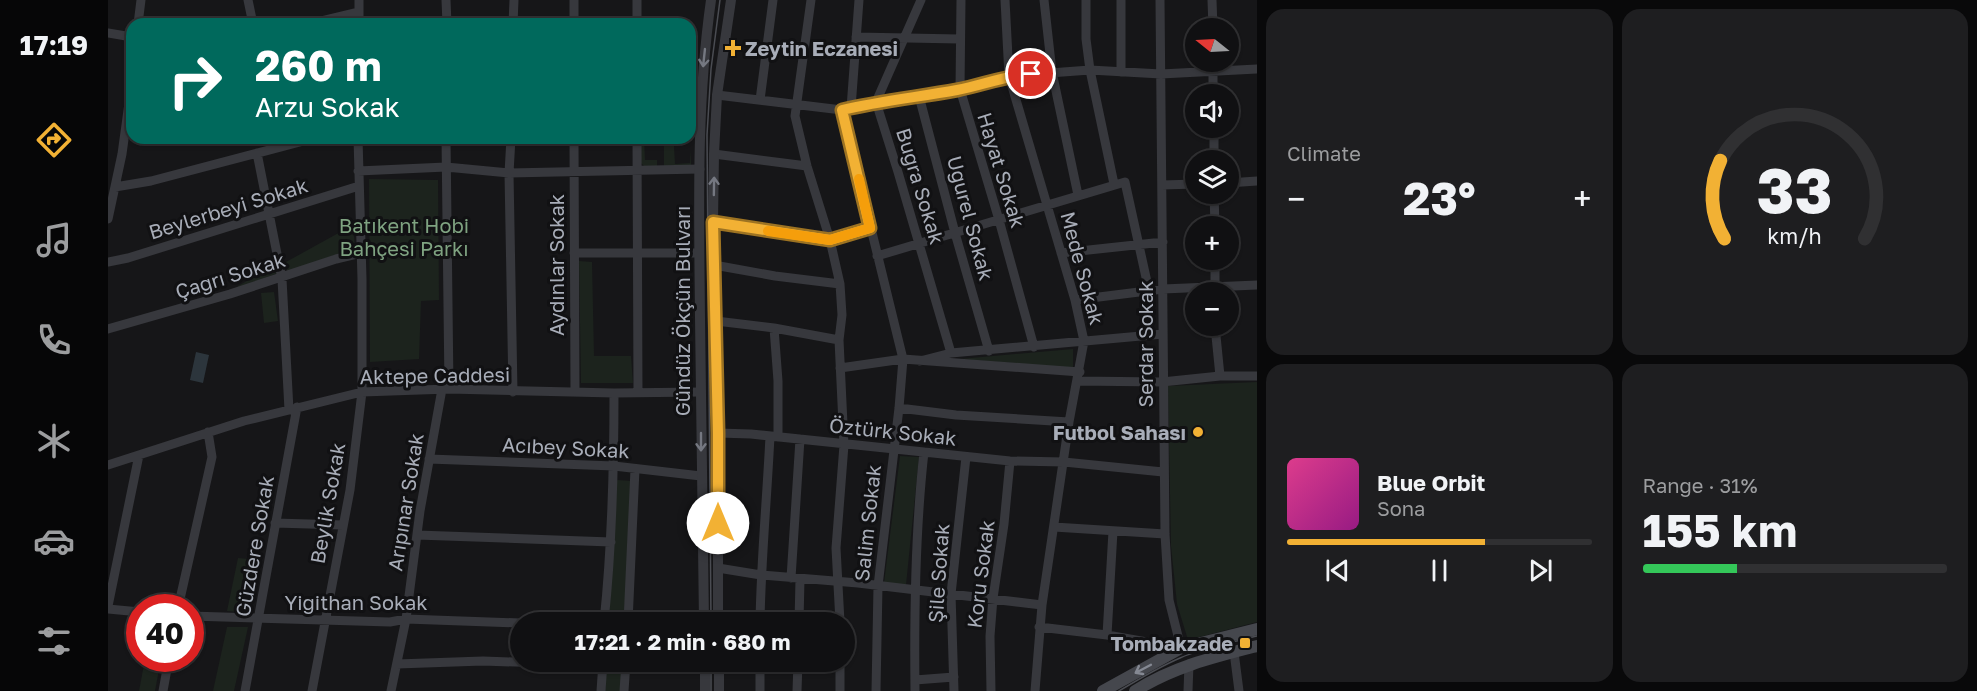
<!DOCTYPE html>
<meta charset="utf-8">
<style>
:root{--surface:#101012;--page:#1e1e20;--text:#f1f3f6;--muted:#9c9d9f;--line:#303032;--accent:#f2b134}
body{margin:0;font-family:"Golos Text",sans-serif;background:var(--page);color:var(--text);height:100vh;display:flex;flex-direction:column;font-size:22px;white-space:nowrap}
*{box-sizing:border-box;margin:0}
p{font-size:20px;color:var(--muted)}
.icon{flex:none;width:33px;height:33px;fill:none;stroke:currentColor;stroke-width:2;stroke-linecap:round;stroke-linejoin:round}
.map{position:relative;flex:1;overflow:hidden}
.side{display:flex;flex-direction:column;gap:9px;padding:9px;background:#09090a;width:720px}
.side>*{flex:none}
.banner{position:absolute;left:18px;top:18px;width:570px;height:126px;border-radius:18px;box-shadow:0 2px 4px #0004,0 0 0 2px var(--line);background:#00695c;color:#fff;overflow:hidden}
.needle{width:39px;rotate:288deg}
.tools{position:absolute;left:1077px;top:18px;display:grid;gap:12px}
.tools a{display:grid;place-items:center;width:54px;height:54px;border-radius:50%;background:var(--surface);box-shadow:0 2px 4px #0004,0 0 0 2px var(--line);font-size:30px}
.speed{position:absolute;left:18px;top:594px;display:flex;gap:12px;font-size:30px;font-weight:700;text-align:center}
.speed>*{display:grid;place-content:center;width:78px;height:78px;border-radius:50%;background:var(--surface);box-shadow:0 2px 4px #0004,0 0 0 2px var(--line);line-height:1}
.speed .limit{border:9px solid #d22;background:#fff;color:#111}
.pin{position:absolute;display:grid;place-items:center;width:51px;height:51px;color:#fff;margin:-26px;border:3px solid #fff;border-radius:50%;box-shadow:0 2px 6px #0007}
.me{position:absolute;width:66px;margin:-33px;rotate:0deg;stroke-linejoin:round;filter:drop-shadow(0 0 4px #0008)}
.turn{display:flex;align-items:center;gap:21px;height:126px;padding:0 30px;font-size:27px}
.turn .icon{width:78px;height:78px;stroke-width:2.5}
.turn b{display:block;font-size:42px;line-height:51px}
.big{font-size:45px;font-weight:700;line-height:1.1}
.side .widget{flex:1;display:flex;flex-direction:column;justify-content:center;gap:9px;min-width:0;padding:0 21px;border-radius:18px;background:var(--page)}
.side .dial{align-items:center;gap:0}
.dial svg{height:156px;overflow:visible;fill:none;stroke:var(--line);stroke-width:7;stroke-linecap:round;text-anchor:middle}
.dial text{fill:var(--text);stroke:none}
.song{display:flex;align-items:center;gap:18px}
.cover{width:72px;height:72px;border-radius:9px;background:linear-gradient(135deg,hsl(330 70% 55%),hsl(310 70% 35%))}
.played{height:6px;border-radius:3px;background:linear-gradient(90deg,var(--accent) 65%,var(--line) 65%)}
.keys{display:flex;justify-content:space-around;direction:ltr}
.heat{display:flex;justify-content:space-between;align-items:center;font-size:33px;direction:ltr}
.charge{height:9px;border-radius:4px;background:linear-gradient(90deg,#34c759 31%,var(--line) 0)}
.side .tiles{flex:1;display:grid;gap:9px;grid-template-columns:repeat(2,1fr)}
.trip{position:absolute;left:402px;top:612px;width:345px;height:60px;border-radius:30px;background:var(--surface);box-shadow:0 2px 4px #0004,0 0 0 2px var(--line);font-weight:700;line-height:60px;text-align:center}
main{display:flex;flex:1;min-height:0}
.tabs{display:flex;flex-direction:column;width:108px;justify-content:space-around;align-items:center;background:#060607;color:var(--muted)}
.tabs .icon{width:42px;height:42px}
.tabs .selected{color:var(--accent)}
.tabs b{font-size:27px;color:var(--text)}
.map>svg:first-child{display:block}
.green{fill:#1c231d}
.water{fill:#2c353c}
.lines{fill:none;stroke-linecap:round;stroke-linejoin:round}
.minor{stroke:#37383d;stroke-width:9}
.tertiary{stroke:#37383d;stroke-width:10}
.secondary{stroke:#45474d;stroke-width:12}
.tram{stroke:#4a4c52;stroke-width:1.5}
.oneway{stroke:#757881}
.oneway2{stroke:#858993}
.route-casing{stroke:#9d7322;stroke-width:15}
.route{stroke:#f2b134;stroke-width:10}
.slow{stroke:#f59e0b;stroke-width:10}
.poi-dot{fill:#f2b134;stroke:#111113;stroke-width:2}
.labels{text-anchor:middle;dominant-baseline:central;stroke-width:6;stroke-linejoin:round;paint-order:stroke}
.poi-label{font-size:20px;font-weight:bold;fill:#a8adb8;stroke:#111113;text-anchor:end}
.street-label{font-size:20px;fill:#a8adb8;stroke:#111113}
.park-label{font-size:20px;fill:#7fa381;stroke:#111113}
</style>
<main>
<nav class="tabs">
<b>17:19</b>
<svg class="icon selected" aria-label="directions" viewBox="0 0 24 24"><path d="M12 3l9 9-9 9-9-9zM9 14v-3h6M13 9l2 2-2 2"/></svg>
<svg class="icon" aria-label="music" viewBox="0 0 24 24"><path d="M9 18V5l10-2v13"/><circle cx="6" cy="18" r="3"/><circle cx="16" cy="16" r="3"/></svg>
<svg class="icon" aria-label="phone" viewBox="0 0 24 24"><path d="M5 4h4l2 5-3 2q2 4 5 5l2-3 5 2v4C11 20 4 13 5 4z"/></svg>
<svg class="icon" aria-label="climate" viewBox="0 0 24 24"><path d="M12 3v18M4 7l16 10M4 17L20 7"/></svg>
<svg class="icon" aria-label="car" viewBox="0 0 24 24"><path d="M5 17H2v-5l4-1 3-4h7l3 4 3 1v5h-3M9 17h6M6 11h13"/><circle cx="7" cy="17" r="2"/><circle cx="17" cy="17" r="2"/></svg>
<svg class="icon" aria-label="filters" viewBox="0 0 24 24"><path d="M4 7h16M4 17h16"/><circle cx="9" cy="7" r="2"/><circle cx="15" cy="17" r="2"/></svg>
</nav>
<div class="map">
<svg width="1149" height="691" viewBox="0 0 1149 691">
<rect width="100%" height="100%" fill="#161618"/>
<!-- green -->
<path class="green" d="M533,138H536L537,160H549V166H536L532,162Z
M556,146H566L567,164L582,163L583,150V165L556,166Z
M261,179L330,180L331,300L313,301L311,359L262,362Z
M245,225L247,248L179,272L178,262Z
M471,261L484,262L486,356H523L525,383H473Z
M167,265L170,273L130,288V286Z
M166,292L170,321L156,323L153,293Z
M965,349V368L852,359Z
M1149,382V622L1080,640L1069,604L1063,546L1060,386Z
M792,456L811,457L798,585L776,583Z
M509,480L524,481L516,618L501,619Z
M130,558L152,560L143,613L119,611Z
M119,627H140L126,691H105Z
M37,659H53L47,691H31Z
M499,662H514L513,691H497Z"/>
<!-- water -->
<path class="water" d="M88,352L101,355L95,383L82,380Z"/>
<g class="lines">
<!-- minor -->
<path class="minor" d="M140,0L145,24
M338,0L339,24
M703,0L687,116L699,166L722,240L732,284L734,315L731,340L736,445L728,548L732,622
M813,0L768,102L790,172L843,353
M853,0L852,89L891,220L926,347
M897,0L901,76L967,300L976,341L961,422L934,605L927,691
M936,0L944,72L970,195
M978,0V39L982,70L1006,184
M1104,0L1105,28
M30,24L33,0
M201,24L251,12
M251,24V0
M405,24L406,0
M466,24V0
M529,24V0
M0,33L24,37
M748,37L851,39
M1105,62V94
M1013,72V0
M609,95L734,110L768,102L852,89L901,76L982,70L1053,74L1149,69
M811,96L847,233L881,351
M652,100L665,0
M743,108L751,0
M734,110L795,359L791,408L770,586L768,691
M1106,128V160
M338,138L341,389
M403,138L401,173L405,392
M466,138L467,391
M529,138L530,392
M149,153L174,279L181,410
M606,154L699,166
M250,171L338,167L401,173L592,169
M1120,183L1149,181
M1054,185L1088,184
M7,187L43,181L207,138
M1106,194L1107,226
M0,219L14,154L24,81
M605,222L722,240L762,228
M466,253H591
M953,253L1055,242
M769,256L1017,182L1041,291
M1107,260V292
M0,262L20,258L251,186
M606,265L667,276L732,284
M967,300L1055,289L1149,285
M608,321L666,328L731,340
M1107,326L1112,376
M666,328L670,381V437
M0,329L122,294L228,259L253,253
M812,361L843,353L1055,334
M732,368L795,359L972,372
M969,381L1054,382L1112,376H1149
M791,408L848,415L961,422
M610,433L643,434L902,461L956,462L1055,472
M321,459L506,466L593,476
M0,465L136,421L254,392L341,389L506,393L593,392
M167,523L235,525
M946,527L1057,534
M309,535L503,542
M610,568L653,575L750,583L934,605
M683,578L692,439
M0,606L31,455
M70,608L104,457L100,432
M0,609L32,612
M82,616L282,622L298,619L412,623
M496,622C504,546 506,470 506,393
M520,622L527,469
M652,622C653,560 659,498 662,436
M691,622L692,579
M931,627L999,635L1073,648L1061,600L1057,534L1052,0
M999,635L1005,531
M1126,652L1131,691
M732,662V691
M289,664L375,661L495,665
M807,680L846,677
M55,691L61,658
M137,691L189,407
M204,691L242,490L254,392V279L250,138
M283,691L298,619L312,511L334,389
M493,691L495,662
M516,691L518,662
M652,691V662
M689,691L690,662
M807,691C806,611 807,532 816,452
M846,691L843,594L858,457
M883,691L882,636L885,598L896,524L902,461
M1080,691L1081,664"/>
<!-- tertiary -->
<path class="tertiary" d="M596,622C594,521 594,419 592,318C591,211 588,106 603,0
M610,622V433L605,222L606,154L609,95L623,0
M597,662V691
M611,662V691"/>
<!-- secondary -->
<path class="secondary" d="M995,691L1073,648L1149,629
M1027,691C1065,667 1106,657 1149,646"/>
<!-- tram -->
<path class="tram" d="M603,622L599,135L603,69L612,0
M603,662V691
M1011,691C1031,679 1051,667 1072,658C1097,647 1123,643 1149,636"/>
</g>
<!-- one-way arrows -->
<defs><path id="oneway-shaft" d="M-6 0H5M1.5-3L5.5 0L1.5 3" fill="none" stroke-width="1.6" stroke-linecap="round" stroke-linejoin="round" transform="scale(1.5)"/></defs>
<g class="oneway">
<use href="#oneway-shaft" transform="translate(596 58) rotate(96)"/>
<use href="#oneway-shaft" transform="translate(606 186) rotate(-89)"/>
<use href="#oneway-shaft" transform="translate(593 442) rotate(90)"/>
</g>
<use class="oneway2" href="#oneway-shaft" transform="translate(1035 669) rotate(152)"/>
<g class="lines">
<defs>
<path id="route" d="M610,523V433L605,222L722,240L762,228L734,110C772,101 811,97 849,90C875,85 896,76 923,74"/>
</defs>
<!-- route casing -->
<use href="#route" class="route-casing"/>
<!-- route -->
<use href="#route" class="route"/>
<!-- slow -->
<path class="slow" d="M660,231L722,240L762,228L751,179"/>
</g>
<!-- markers -->
<g class="poi-dot">
<path d="M622 39h6v6h6v6h-6v6h-6v-6h-6v-6h6z"/>
<circle cx="1090" cy="432" r="6"/>
<rect x="1131" y="637" width="12" height="12" rx="3"/>
</g>
<g class="labels">
<!-- poi labels -->
<g class="poi-label">
<text x="637" y="48" text-anchor="start">Zeytin Eczanesi</text>
<text x="1078" y="432">Futbol Sahası</text>
<text x="1125" y="643">Tombakzade</text>
</g>
<!-- street labels -->
<g class="street-label">
<text transform="translate(894 170) rotate(73)">Hayat Sokak</text>
<text transform="translate(813 186) rotate(73)">Buğra Sokak</text>
<text transform="translate(120 208) rotate(-17)">Beylerbeyi Sokak</text>
<text transform="translate(863 218) rotate(75)">Uğurel Sokak</text>
<text transform="translate(448 265) rotate(-90)">Aydınlar Sokak</text>
<text transform="translate(975 268) rotate(75)">Mede Sokak</text>
<text transform="translate(122 275) rotate(-17)">Çagrı Sokak</text>
<text transform="translate(574 311) rotate(-90)">Gündüz Ökçün Bulvarı</text>
<text transform="translate(1037 344) rotate(-90)">Serdar Sokak</text>
<text transform="translate(327 375) rotate(-1)">Aktepe Caddesi</text>
<text transform="translate(785 431) rotate(6)">Öztürk Sokak</text>
<text transform="translate(458 447) rotate(3)">Acıbey Sokak</text>
<text transform="translate(297 502) rotate(-81)">Arıpınar Sokak</text>
<text transform="translate(219 503) rotate(-80)">Beylik Sokak</text>
<text transform="translate(759 523) rotate(-84)">Salim Sokak</text>
<text transform="translate(146 546) rotate(-80)">Güzdere Sokak</text>
<text transform="translate(830 573) rotate(-86)">Şile Sokak</text>
<text transform="translate(872 574) rotate(-83)">Koru Sokak</text>
<text x="248" y="602">Yiğithan Sokak</text>
</g>
<!-- park labels -->
<g class="park-label">
<text x="296" y="225">Batıkent Hobi<tspan x="296" dy="23">Bahçesi Parkı</tspan></text>
</g>
</g>
</svg>
<div class="tools">
<a><svg class="needle" viewBox="-14 -14 28 28"><path d="M0-13l5 13h-10z" fill="#e53935"/><path d="M0 13l5-13h-10z" fill="#9c9d9f"/></svg></a>
<a><svg class="icon" aria-label="sound" viewBox="0 0 24 24"><path d="M4 9h4l5-4v14l-5-4H4zM17 9q2 3 0 6"/></svg></a>
<a><svg class="icon" aria-label="layers" viewBox="0 0 24 24"><path d="M12 4l9 5-9 5-9-5zM3 14l9 5 9-5"/></svg></a>
<a>+</a>
<a>−</a>
</div>
<div class="speed"><div class="limit">40</div></div>
<div class="pin" style="left:923px;top:74px;background:#d93025"><svg class="icon" aria-label="arrive" viewBox="0 0 24 24"><path d="M6 21V4h12l-3 4 3 4H6"/></svg></div>
<svg class="me" style="left:610px;top:523px" viewBox="-20 -20 40 40"><circle r="19" fill="#fff"/><path d="M0-13L10 11 0 6-10 11z" fill="#f2b134"/></svg>
<div class="trip">17:21 · 2 min · 680 m</div>
<div class="banner">
<div class="turn"><svg class="icon" aria-label="right" viewBox="0 0 24 24"><path d="M7 20v-9h11M14 6l5 5-5 5"/></svg><div><b>260 m</b>Arzu Sokak</div></div>
</div>
</div>
<section class="side">
<div class="tiles">
<div class="widget"><p>Climate</p>
<div class="heat"><a>−</a><b class="big">23°</b><a>+</a></div>
</div>
<div class="widget dial"><svg viewBox="0 0 100 80">
<path d="M14 69A42 42 0 1 1 86 69"/>
<path d="M14 69A42 42 0 0 1 12 29" stroke="#f2b134"/>
<text x="50" y="56" font-size="32" font-weight="700">33</text>
<text x="50" y="72" font-size="11">km/h</text>
</svg></div>
<div class="widget">
<div class="song"><i class="cover"></i><div><b>Blue Orbit</b><p>Sona</p></div></div>
<div class="played"></div>
<div class="keys"><svg class="icon" aria-label="previous" viewBox="0 0 24 24"><path d="M18 5L8 12l10 7zM5 5v14"/></svg><svg class="icon" aria-label="pause" viewBox="0 0 24 24"><path d="M8 5v14M16 5v14"/></svg><svg class="icon" aria-label="next" viewBox="0 0 24 24"><path d="M6 5l10 7-10 7zM19 5v14"/></svg></div>
</div>
<div class="widget"><p>Range · 31%</p><b class="big">155 km</b><div class="charge"></div></div>
</div>
</section>
</main>
